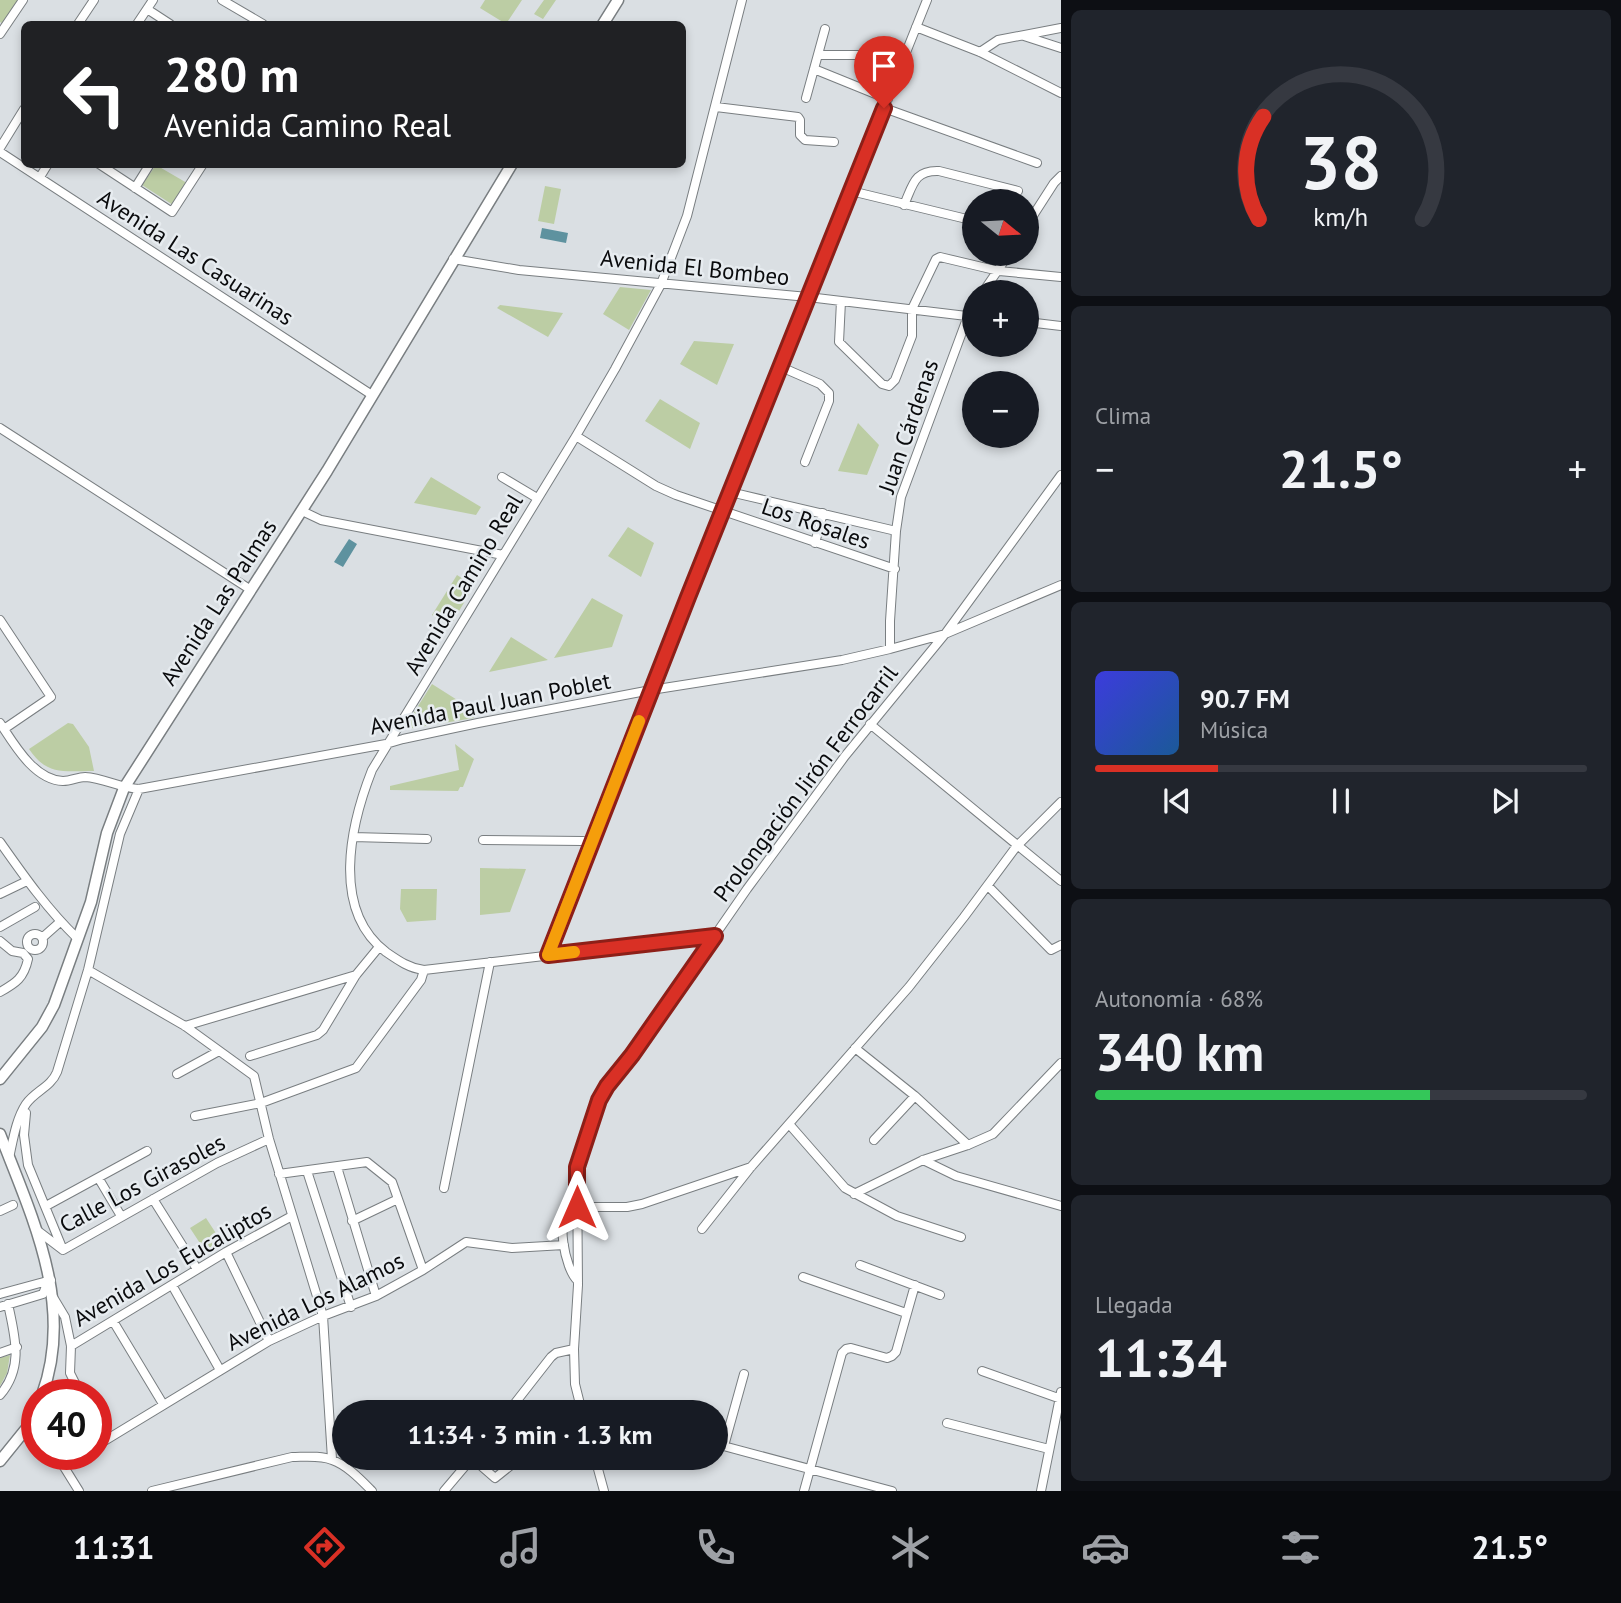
<!DOCTYPE html>
<html lang="es">
<meta charset="utf-8">
<style>
:root{--surface:#171b24;--page:#20242c;--text:#f1f3f6;--muted:#9ea1a6;--line:#363941;--accent:#d93025}
body{margin:0;font-family:"PT Sans",sans-serif;background:var(--page);color:var(--text);height:100vh;display:flex;flex-direction:column;font-size:26px;white-space:nowrap}
*{box-sizing:border-box;margin:0}
p{font-size:23px;color:var(--muted)}
.icon{flex:none;width:38px;height:38px;fill:none;stroke:currentColor;stroke-width:2;stroke-linecap:round;stroke-linejoin:round}
.map{position:relative;flex:1;overflow:hidden}
.panel{display:flex;flex-direction:column;gap:10px;padding:10px;background:#0d0f14;width:560px}
.panel>*{flex:none}
.hud{position:absolute;left:21px;top:21px;width:665px;height:147px;border-radius:10px;box-shadow:0 4px 10px #0003;background:#202124;color:#fff;overflow:hidden}
.needle{width:46px;rotate:108deg}
.buttons{position:absolute;left:962px;top:189px;display:grid;gap:14px}
.buttons a{display:grid;place-items:center;width:77px;height:77px;border-radius:50%;background:var(--surface);box-shadow:0 4px 10px #0003;font-size:35px}
.speed{position:absolute;left:21px;top:1379px;display:flex;gap:14px;font-size:35px;font-weight:700;text-align:center}
.speed>*{display:grid;place-content:center;width:91px;height:91px;border-radius:50%;background:var(--surface);box-shadow:0 4px 10px #0003;line-height:1}
.speed .limit{border:10px solid #d22;background:#fff;color:#111}
.pin{position:absolute;display:grid;place-items:center;width:60px;height:60px;color:#fff;margin:-72px -30px;border-radius:50% 50% 50% 0;rotate:-45deg;box-shadow:0 0 7px #0007}
.pin .icon{rotate:45deg}
.me{position:absolute;width:77px;margin:-38px;rotate:0deg;stroke-linejoin:round;filter:drop-shadow(0 0 5px #0008)}
.turn{display:flex;align-items:center;gap:24px;height:147px;padding:0 28px;font-size:32px}
.turn .icon{width:91px;height:91px;stroke-width:2.5}
.turn b{display:block;font-size:49px;line-height:60px}
.big{font-size:52px;font-weight:600;line-height:1.1}
.panel .widget{flex:1;display:flex;flex-direction:column;justify-content:center;gap:10px;min-width:0;padding:0 24px;border-radius:10px;background:var(--page)}
.panel .dial{align-items:center;gap:0}
.dial svg{height:182px;overflow:visible;fill:none;stroke:var(--line);stroke-width:7;stroke-linecap:round;text-anchor:middle}
.dial text{fill:var(--text);stroke:none}
.song{display:flex;align-items:center;gap:21px}
.cover{width:84px;height:84px;border-radius:10px;background:linear-gradient(135deg,hsl(240 70% 55%),hsl(210 70% 35%))}
.played{height:7px;border-radius:4px;background:linear-gradient(90deg,var(--accent) 25%,var(--line) 25%)}
.keys{display:flex;justify-content:space-around;direction:ltr}
.heat{display:flex;justify-content:space-between;align-items:center;font-size:38px;direction:ltr}
.charge{height:10px;border-radius:5px;background:linear-gradient(90deg,#34c759 68%,var(--line) 0)}
.trip{position:absolute;left:332px;top:1400px;width:396px;height:70px;border-radius:35px;background:var(--surface);box-shadow:0 4px 10px #0003;font-weight:600;line-height:70px;text-align:center}
.menu{display:flex;height:112px;justify-content:space-around;align-items:center;background:#090b0e;color:var(--muted)}
.menu .icon{width:49px;height:49px}
.menu .on{color:var(--accent)}
.menu b{font-size:32px;color:var(--text)}
main{display:flex;flex:1;min-height:0}
.map>svg:first-child{display:block}
.green{fill:#bccda4}
.water{fill:#5e929f}
.lines{fill:none;stroke-linecap:round;stroke-linejoin:round}
.minor-casing{stroke:#797e81;stroke-width:10}
.major-casing{stroke:#797e81;stroke-width:13}
.minor{stroke:#fff;stroke-width:8}
.major{stroke:#fff;stroke-width:10}
.route-casing{stroke:#8d1f18;stroke-width:18}
.route{stroke:#d93025;stroke-width:12}
.slow{stroke:#f59e0b;stroke-width:12}
.labels{text-anchor:middle;dominant-baseline:central;stroke-width:5;stroke-linejoin:round;paint-order:stroke}
.street-label{font-size:23px;fill:#0a0b0d;stroke:#e7ecf0}
</style>
<main>
<div class="map">
<svg width="1061" height="1491" viewBox="0 0 1061 1491">
<rect width="100%" height="100%" fill="#dadfe3"/>
<!-- green -->
<path class="green" d="M0,0H19L3,24L0,22Z
M485,0H522L506,24L480,8Z
M544,0H556L543,19L534,14Z
M156,165L187,183L173,205L142,185Z
M545,186L561,189L554,224L538,221Z
M620,287L651,290L629,330L603,314Z
M500,305L563,313L548,337L497,308Z
M694,341L734,344L717,385L680,364Z
M660,399L700,423L690,449L645,421Z
M858,423L879,445L867,475L838,471Z
M431,477L481,507L476,515L414,503Z
M628,527L654,543L641,577L608,556Z
M457,575L474,586L450,626L432,615Z
M592,598L623,615L612,647L554,658Z
M511,637L548,660L489,672Z
M432,684L473,710L474,718L407,729L406,725Z
M68,723L73,724L89,747L94,771C64,771 47,776 29,749Z
M455,744L474,759L463,787H460L458,791L390,790V786L459,770Z
M480,868L526,869L510,912L480,915Z
M401,889H437L436,920L407,922L400,909Z
M206,1218L223,1244L207,1254L190,1228Z
M10,1355L7,1373L0,1386V1358Z"/>
<!-- water -->
<path class="water" d="M542,228L568,233L566,243L540,238Z
M349,539L357,544L343,567L334,562Z"/>
<g class="lines">
<defs>
<path id="minor" d="M222,0L263,24
M147,9L170,24
M78,24L94,0
M137,24L153,0
M916,27L980,52L1061,93
M0,34L23,0
M1024,36L1061,48
M980,52L998,40L1061,28
M818,55H905
M814,69L888,99
M806,98L825,29
M716,107L798,117L800,120V135L805,140L834,142
M884,108L1037,163
M0,148L24,109
M0,152L372,395
M99,164L172,212L203,164
M40,177L48,164
M135,188L150,164
M851,191L975,221
M904,205C913,185 914,170 939,171L1018,191
M1027,225L1054,183L1061,176
M453,259L519,270L808,297L975,317
M983,292L1009,254
M841,301L839,342L882,384L889,386L895,380L912,336V309L936,259L940,257L999,271L1061,277
M1027,322L1061,326
M781,367L820,384L829,393V401L805,462
M0,428L251,590
M576,436L656,486L676,495L895,569
M502,477L537,498
M730,492L896,531
M302,511L321,520L503,555
M815,543L823,513
M0,620L51,697L4,729
M890,649V621L896,531L901,497L968,316L975,305
M0,723C14,744 34,780 63,781C71,781 78,777 85,777C104,778 120,788 139,789L386,744L403,739L478,723L651,690L842,660L890,649L945,634L1061,585
M870,724L1061,881
M353,837L427,839
M483,840L583,841L591,843
M0,842C24,876 47,909 77,938
M988,886L1051,950L1061,945
M0,894L27,881
M0,927L35,907
M27 942a8 8 0 1 1 16 0a8 8 0 1 1-16 0Z
M715,936L424,970C409,968 399,961 386,952C331,910 350,826 372,770L576,436L615,369L661,284L687,216L742,0
M42,938L60,922
M0,941L12,951L23,953L28,959C24,978 16,983 0,992
M548,955L688,597L927,0
M88,970L185,1026L254,1076L269,1139L323,1316L332,1459
M185,1026L356,975
M855,1048L915,1096L968,1145
M250,1056L317,1035L323,1030L356,975L379,947
M177,1074L219,1051
M26,1113L24,1135L28,1165L63,1250
M195,1116L261,1103L356,1068L421,980L424,970
M789,1124L845,1188L897,1216L961,1237
M874,1140L915,1096
M9,1158C13,1140 16,1119 26,1104C35,1091 51,1087 57,1072L88,970L120,834L139,789
M923,1160L956,1176L1061,1206
M337,1167L376,1296
M307,1171L351,1307
M279,1174L367,1162L392,1182L423,1270
M99,1179L121,1216
M444,1188L490,962
M854,1194L923,1160L968,1145L993,1134L1061,1063
M153,1199L197,1269
M46,1206L147,1151
M0,1211L13,1205
M352,1221L398,1199
M702,1229L751,1167L909,987L964,917L1016,847L1061,802
M38,1231L63,1250L217,1163L269,1139
M226,1252L269,1341
M860,1265L940,1295
M803,1277L906,1313
M577,1280C565,1269 555,1216 570,1207H627L642,1204L751,1167
M172,1285L220,1370
M0,1294L51,1280
M53,1297L65,1317L71,1346L70,1373L81,1395
M0,1307L43,1294L48,1281
M113,1321L163,1404
M71,1346L226,1252L292,1216
M0,1353L17,1347
M982,1371L1061,1399
M0,1395C24,1367 15,1337 8,1304
M508,1412L551,1357L556,1353L574,1349
M576,1412L582,1408L599,1412
M582,1412L575,1384L574,1349L578,1285L577,1167L599,1100L606,1086L632,1055L747,889L845,756L945,634L1061,475
M96,1419L107,1439
M947,1423L1049,1449
M716,1444L892,1491
M96,1446L269,1341L323,1316L376,1296L423,1270L466,1242L512,1248L564,1245
M724,1446L744,1374
M56,1454L79,1491
M472,1458L495,1478L520,1458
M595,1458L604,1491
M64,1467L84,1454
M152,1491L292,1457C304,1457 321,1455 332,1460C347,1465 361,1480 372,1491
M444,1491L472,1458
M804,1491L842,1353L846,1349L851,1348L887,1358L892,1356L896,1352L915,1285
M1041,1491L1061,1392"/>
<path id="major" d="M603,24L618,0
M0,1079L42,1027L54,1005L91,902L107,833L124,788L327,471L512,164
M0,1134C32,1217 75,1305 42,1395
M0,1461L34,1419L37,1410"/>
</defs>
<!-- minor casing -->
<use href="#minor" class="minor-casing"/>
<!-- major casing -->
<use href="#major" class="major-casing"/>
<!-- minor -->
<use href="#minor" class="minor"/>
<!-- major -->
<use href="#major" class="major"/>
</g>
<g class="lines">
<defs>
<path id="route" d="M577,1207V1167L599,1100L607,1086L632,1055L715,936L548,955L688,597L884,108"/>
</defs>
<!-- route casing -->
<use href="#route" class="route-casing"/>
<!-- route -->
<use href="#route" class="route"/>
<!-- slow -->
<path class="slow" d="M574,952L548,955L639,721"/>
</g>
<g class="labels">
<!-- street labels -->
<g class="street-label">
<text transform="translate(196 257) rotate(33)">Avenida Las Casuarinas</text>
<text transform="translate(695 267) rotate(6)">Avenida El Bombeo</text>
<text transform="translate(908 426) rotate(-71)">Juan Cárdenas</text>
<text transform="translate(816 523) rotate(19)">Los Rosales</text>
<text transform="translate(463 584) rotate(-59)">Avenida Camino Real</text>
<text transform="translate(218 602) rotate(-57)">Avenida Las Palmas</text>
<text transform="translate(490 703) rotate(-11)">Avenida Paul Juan Poblet</text>
<text transform="translate(805 783) rotate(-53)">Prolongación Jirón Ferrocarril</text>
<text transform="translate(142 1183) rotate(-28)">Calle Los Girasoles</text>
<text transform="translate(172 1264) rotate(-30)">Avenida Los Eucaliptos</text>
<text transform="translate(315 1301) rotate(-26)">Avenida Los Alamos</text>
</g>
</g>
</svg>
<div class="buttons">
<a><svg class="needle" viewBox="-14 -14 28 28"><path d="M0-13l5 13h-10z" fill="#e53935"/><path d="M0 13l5-13h-10z" fill="#9ea1a6"/></svg></a>
<a>+</a>
<a>−</a>
</div>
<div class="speed"><div class="limit">40</div></div>
<div class="pin" style="left:884px;top:108px;background:#d93025"><svg class="icon" aria-label="arrive" viewBox="0 0 24 24"><path d="M6 21V4h12l-3 4 3 4H6"/></svg></div>
<svg class="me" style="left:577px;top:1207px" viewBox="-20 -20 40 40"><path d="M0-17L14 15 0 8-14 15z" fill="#d93025" stroke="#fff" stroke-width="4"/></svg>
<div class="trip">11:34 · 3 min · 1.3 km</div>
<div class="hud">
<div class="turn"><svg class="icon" aria-label="left" viewBox="0 0 24 24"><path d="M17 20v-9H6M10 6l-5 5 5 5"/></svg><div><b>280 m</b>Avenida Camino Real</div></div>
</div>
</div>
<section class="panel">
<div class="widget dial"><svg viewBox="0 0 100 80">
<path d="M14 69A42 42 0 1 1 86 69"/>
<path d="M14 69A42 42 0 0 1 16 24" stroke="#d93025"/>
<text x="50" y="56" font-size="32" font-weight="700">38</text>
<text x="50" y="72" font-size="11">km/h</text>
</svg></div>
<div class="widget"><p>Clima</p>
<div class="heat"><a>−</a><b class="big">21.5°</b><a>+</a></div>
</div>
<div class="widget">
<div class="song"><i class="cover"></i><div><b>90.7 FM</b><p>Música</p></div></div>
<div class="played"></div>
<div class="keys"><svg class="icon" aria-label="previous" viewBox="0 0 24 24"><path d="M18 5L8 12l10 7zM5 5v14"/></svg><svg class="icon" aria-label="pause" viewBox="0 0 24 24"><path d="M8 5v14M16 5v14"/></svg><svg class="icon" aria-label="next" viewBox="0 0 24 24"><path d="M6 5l10 7-10 7zM19 5v14"/></svg></div>
</div>
<div class="widget"><p>Autonomía · 68%</p><b class="big">340 km</b><div class="charge"></div></div>
<div class="widget"><p>Llegada</p><b class="big">11:34</b></div>
</section>
</main>
<nav class="menu">
<b>11:31</b>
<svg class="icon on" aria-label="directions" viewBox="0 0 24 24"><path d="M12 3l9 9-9 9-9-9zM9 14v-3h6M13 9l2 2-2 2"/></svg>
<svg class="icon" aria-label="music" viewBox="0 0 24 24"><path d="M9 18V5l10-2v13"/><circle cx="6" cy="18" r="3"/><circle cx="16" cy="16" r="3"/></svg>
<svg class="icon" aria-label="phone" viewBox="0 0 24 24"><path d="M5 4h4l2 5-3 2q2 4 5 5l2-3 5 2v4C11 20 4 13 5 4z"/></svg>
<svg class="icon" aria-label="climate" viewBox="0 0 24 24"><path d="M12 3v18M4 7l16 10M4 17L20 7"/></svg>
<svg class="icon" aria-label="car" viewBox="0 0 24 24"><path d="M5 17H2v-5l4-1 3-4h7l3 4 3 1v5h-3M9 17h6M6 11h13"/><circle cx="7" cy="17" r="2"/><circle cx="17" cy="17" r="2"/></svg>
<svg class="icon" aria-label="filters" viewBox="0 0 24 24"><path d="M4 7h16M4 17h16"/><circle cx="9" cy="7" r="2"/><circle cx="15" cy="17" r="2"/></svg>
<b>21.5°</b>
</nav>
